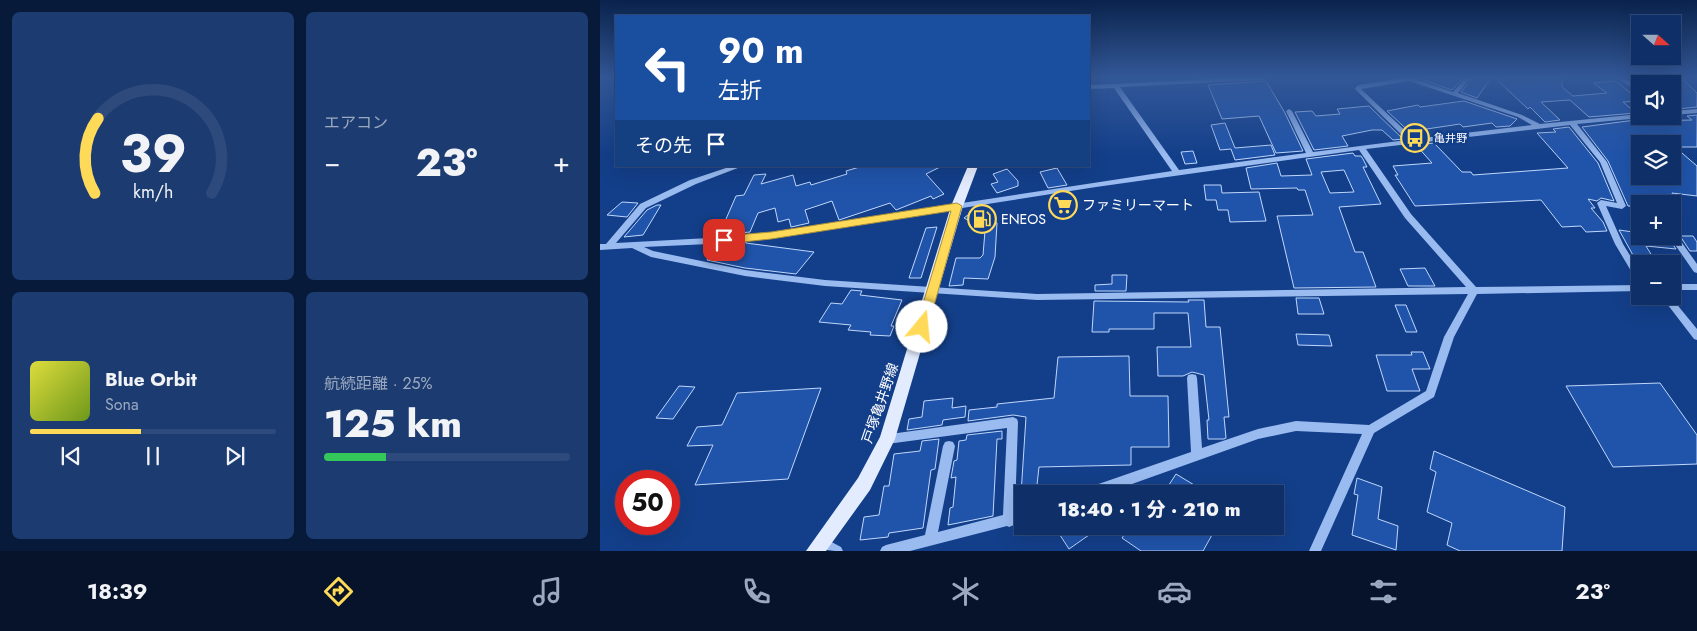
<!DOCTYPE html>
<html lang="ja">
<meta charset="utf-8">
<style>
:root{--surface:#0e2f68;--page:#1c3b71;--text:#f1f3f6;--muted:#9ba9c0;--line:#2e4a7c;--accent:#ffda59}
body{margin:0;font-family:Jost,"Noto Sans JP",sans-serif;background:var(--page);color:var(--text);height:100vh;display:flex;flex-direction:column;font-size:19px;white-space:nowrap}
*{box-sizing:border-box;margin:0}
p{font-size:16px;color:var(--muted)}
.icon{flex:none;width:28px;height:28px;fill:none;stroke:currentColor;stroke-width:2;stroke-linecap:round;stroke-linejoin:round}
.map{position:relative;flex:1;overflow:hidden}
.sheet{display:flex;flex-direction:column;gap:12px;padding:12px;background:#081a39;width:600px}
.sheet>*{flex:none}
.guide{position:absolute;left:15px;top:15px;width:475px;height:152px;border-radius:0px;box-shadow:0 5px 20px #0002,0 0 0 1px var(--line);background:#1a4fa0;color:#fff;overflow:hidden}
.needle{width:32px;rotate:111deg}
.tools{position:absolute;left:1031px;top:15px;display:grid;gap:10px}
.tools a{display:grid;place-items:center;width:50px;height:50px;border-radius:0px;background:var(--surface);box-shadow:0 5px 20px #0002,0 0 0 1px var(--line);font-size:25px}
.speed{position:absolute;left:15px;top:470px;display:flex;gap:10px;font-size:25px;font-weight:700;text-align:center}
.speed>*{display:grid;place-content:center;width:65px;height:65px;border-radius:50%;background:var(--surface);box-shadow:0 5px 20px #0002,0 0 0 1px var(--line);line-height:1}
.speed .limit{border:8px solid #d22;background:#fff;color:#111}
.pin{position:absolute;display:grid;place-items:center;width:42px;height:42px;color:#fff;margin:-21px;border-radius:10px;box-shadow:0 2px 8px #0006}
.me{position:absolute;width:55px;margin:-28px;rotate:17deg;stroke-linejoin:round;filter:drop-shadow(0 0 4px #0008)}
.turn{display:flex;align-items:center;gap:18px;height:105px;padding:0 20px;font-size:22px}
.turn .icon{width:65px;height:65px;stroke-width:2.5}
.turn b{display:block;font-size:35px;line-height:42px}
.then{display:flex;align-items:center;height:48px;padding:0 20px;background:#0003;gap:10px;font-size:19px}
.big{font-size:38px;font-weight:800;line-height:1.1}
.sheet .tile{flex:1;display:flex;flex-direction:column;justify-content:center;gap:8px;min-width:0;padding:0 18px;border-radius:8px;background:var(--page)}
.sheet .dial{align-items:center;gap:0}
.dial svg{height:130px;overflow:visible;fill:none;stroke:var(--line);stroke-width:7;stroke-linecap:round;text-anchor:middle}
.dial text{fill:var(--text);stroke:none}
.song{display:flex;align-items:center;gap:15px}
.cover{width:60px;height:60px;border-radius:8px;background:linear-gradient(135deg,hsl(60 70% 55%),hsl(80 70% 35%))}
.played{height:5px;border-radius:2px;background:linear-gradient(90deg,var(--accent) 45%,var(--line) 45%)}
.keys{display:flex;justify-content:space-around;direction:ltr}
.heat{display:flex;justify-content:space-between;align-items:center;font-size:28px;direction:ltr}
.charge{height:8px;border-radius:4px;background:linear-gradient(90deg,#34c759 25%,var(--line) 0)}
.sheet .tiles{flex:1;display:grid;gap:12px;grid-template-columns:repeat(2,1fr)}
.trip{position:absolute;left:414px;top:485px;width:270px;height:50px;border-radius:0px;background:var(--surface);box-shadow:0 5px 20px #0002,0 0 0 1px var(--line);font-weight:800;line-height:50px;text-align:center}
.dock{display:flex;height:80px;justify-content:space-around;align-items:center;background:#06132a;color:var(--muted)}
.dock .icon{width:35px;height:35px}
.dock .selected{color:var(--accent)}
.dock b{font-size:22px;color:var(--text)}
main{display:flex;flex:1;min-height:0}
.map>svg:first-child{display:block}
.building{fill:#2054aa;stroke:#c0d7fc;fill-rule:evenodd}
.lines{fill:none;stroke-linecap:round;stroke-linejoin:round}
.minor{fill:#99bbf0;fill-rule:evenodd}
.major{fill:#e3ecff;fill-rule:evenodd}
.route{fill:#ffda59;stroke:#a68e3a}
.labels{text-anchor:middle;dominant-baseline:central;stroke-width:5;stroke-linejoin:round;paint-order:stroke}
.far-poi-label{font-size:11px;fill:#fff;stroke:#133f8a;text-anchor:start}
.poi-label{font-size:14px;fill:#fff;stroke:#133f8a;text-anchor:start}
.street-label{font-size:14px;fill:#fff;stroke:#133f8a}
</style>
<main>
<section class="sheet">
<div class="tiles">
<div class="tile dial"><svg viewBox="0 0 100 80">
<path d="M14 69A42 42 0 1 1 86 69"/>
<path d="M14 69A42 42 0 0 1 16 23" stroke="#ffda59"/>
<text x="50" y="56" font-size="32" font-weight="700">39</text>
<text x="50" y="72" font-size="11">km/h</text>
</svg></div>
<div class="tile"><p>エアコン</p>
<div class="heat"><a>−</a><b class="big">23°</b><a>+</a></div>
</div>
<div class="tile">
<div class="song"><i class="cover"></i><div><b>Blue Orbit</b><p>Sona</p></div></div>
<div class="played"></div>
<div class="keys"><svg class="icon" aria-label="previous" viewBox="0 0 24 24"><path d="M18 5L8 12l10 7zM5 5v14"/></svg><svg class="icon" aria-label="pause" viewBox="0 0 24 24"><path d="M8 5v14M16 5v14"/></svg><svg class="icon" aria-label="next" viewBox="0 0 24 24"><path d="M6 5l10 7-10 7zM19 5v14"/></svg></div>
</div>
<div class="tile"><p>航続距離 · 25%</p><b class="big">125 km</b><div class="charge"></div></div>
</div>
</section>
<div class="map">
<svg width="1097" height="551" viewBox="0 0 1097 551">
<rect width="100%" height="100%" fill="#133f8a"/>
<!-- building -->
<path class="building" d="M817,78H863L852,90Z
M873,78H891L877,98L861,92Z
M895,78H962V87L973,96L1007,93L993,83L1016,81L1040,101L1023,102L1036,113L989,117L970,100L941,102L960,120L945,122L930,107L928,109Z
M1061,78H1082L1097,93V107L1077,109L1072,105V84H1067Z
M666,81L685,113L703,151L676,153L659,116L622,119L608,85Z
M864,101L917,119L910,126L896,127L892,123L863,127L860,124L820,130L827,136L815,137L787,111L818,105L820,107Z
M769,106L803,139L793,140L782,130H772L742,136L748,146L714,150L695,112L712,111L716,116L740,114L737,109Z
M1097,115V147H1075L1097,166V196L1072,193L1077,203L1039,197L1040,223L1030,206H1028L1008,161L982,127L1043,119L1049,121L1092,120L1087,116ZM1040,144H1072V176H1040Z
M625,123L635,148L671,145L675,155L635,160L631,149L620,150L611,125Z
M969,127L998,163L1014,201L1001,198L997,201L988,199L995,208H991L1003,222L1007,231L986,232L981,226L962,227L941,200L815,206L795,175H798L793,166L832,163L816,145L834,143L862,172H871L873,175L968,168L937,133L956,132L953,129Z
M593,151L597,163L585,164L581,152Z
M753,153L755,156H761L763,159L767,167H763L781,204L739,207L755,252H763L776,287L694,288L677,216L713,215L705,190H698L697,188L651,189L646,168L677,163L681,176L712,175L706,159ZM744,170L754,192L730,193L721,172Z
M263,166H342L326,174L344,194L333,199L331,196L296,210L290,203L239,220L232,201L205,210L209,223L191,227L189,219L178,222L175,208L158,213L150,232L119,235L136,196L144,195L154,175L166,174L161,184L193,175L196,186L210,182L211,185L247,174L246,171Z
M457,168L467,185L448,188L440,172Z
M407,169L418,181V186L397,193L391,184L398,182L393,174Z
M604,185H621L622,193L659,192L666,221L630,222L628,210H618L616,200H606Z
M469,193L475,213L455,217L451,196Z
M22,202L38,203L27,217L7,215Z
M57,205H61L43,235L24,237L47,210Z
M373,211L397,223L395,257L388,279L364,278L363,285L349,286L356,258H380L383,255L385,231L383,228L364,218Z
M337,227L321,278H309L326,228Z
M1019,230L1040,233V236H1067L1076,249L1046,246L1057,264H1038Z
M1080,236H1093L1097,242V251H1090Z
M146,242V243L214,252L196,274L145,268L107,260L114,245Z
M825,268L835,286H808L800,269Z
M512,275H527L526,291H495V285L512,284Z
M251,290L262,291L260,295L302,300L291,326H294L290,336L270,335L271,332L248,330L251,325L219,322L231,303L242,304Z
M696,298H719L724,314H698Z
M588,300H604L606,327H620L629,417H624L626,438L624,439H608L607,420H609L604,375L592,372L583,376H558L557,347H591L588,313H554V329H509V332H492L494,301L589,302Z
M795,305H806L817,332H806Z
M696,334L729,335L732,346L698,345Z
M811,352H823L830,369H812L820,391H787L776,355H812Z
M529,356L530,396H568L569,447H531V465L439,467L436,494H421L426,417L413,415L368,421L369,410L397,407V404L454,398L458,357Z
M1060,383L1097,435V464L1013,467L966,386Z
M79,386L95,387L73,419L56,418Z
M221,388L188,479L95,485L113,445L87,446L97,427L122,425L137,393Z
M353,398L352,408L366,406L365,417L343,420L342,425L307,430L309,419L322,417L324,401Z
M402,431V439H397L393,516L348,525L350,508L353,507L356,477L351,478L354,461L357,460L359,441L366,440L367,435Z
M339,439L335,469L331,470L323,528L289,533L288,537L260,540L264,517L279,515L284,486H289L294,454L320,451L322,441Z
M834,451L965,507L962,551H860L847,545L852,523L827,512L836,472L830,469Z
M576,474L609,494H563Z
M757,478L782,487L778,519L798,526L796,550L752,535L758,495L754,494Z
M466,526H484L489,535L469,549L458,532Z
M530,526H617L603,551H541L522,538Z"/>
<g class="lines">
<!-- minor -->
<path class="minor" d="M634,78H667L664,80L520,87L579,170L706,153L686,111L689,109L692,111L713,152L807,140L755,89L757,86L759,85L803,78H812L853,92L865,78H871L858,93L922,115L940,124L1040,114V116H1044L1041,118L977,124L1007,162L1026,206L1022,209L1006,206L1023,244L1040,272V282L1037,281L1015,244L997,203L1001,200L1017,203L1000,162L970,125L766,149L811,214L876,287L1040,285V291L877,294L854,337L834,397L774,433L721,551H709L762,434L696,431L658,439L504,494H481L483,490L487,488L591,452L587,378L588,375L592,374L596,375L597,378L602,448L658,429L696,421L769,425L826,391L844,337L868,294L437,300L225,286L145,276L51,257L32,248L0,250V244H6L40,204L90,180L132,166H143L96,184L46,208L16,243L109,238L171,232L572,171L514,88L489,89V85ZM809,81L918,117L932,125L814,139L761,89ZM759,150L805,218L866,287L437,294L225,280L145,270L53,251L44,247L109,244L171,238L496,187Z
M1016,78H1023L1040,87V92Z
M1097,109V113L1072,115V111Z
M1072,232L1075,233L1097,264V273L1094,272L1069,236H1072Z
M1072,284H1097V290H1072Z
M1061,296H1070L1097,329V340L1094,339Z
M413,417L417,419L418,422L415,512L422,510V522L409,527L407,526L310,551H280L282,547L286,545L325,535L343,446L345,442L349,441L353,442L355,446L338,532L403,515L407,428L287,444L283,443L282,439L283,435Z
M222,537L241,547L243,551C233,551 220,551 216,543L218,539Z"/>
<!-- major -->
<path class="major" d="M368,166H378L363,206L295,439L270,490L226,551H206L258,478L280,437L351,206Z"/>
</g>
<!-- sky -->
<linearGradient id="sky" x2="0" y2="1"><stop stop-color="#0a234c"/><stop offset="0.5" stop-color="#335898"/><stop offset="1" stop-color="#335898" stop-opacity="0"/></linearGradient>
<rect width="1097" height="155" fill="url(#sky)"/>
<!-- route -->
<path class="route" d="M357,203L362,206L328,327L322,332L316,327L351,211L171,239L124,244L119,240L124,236L171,232Z"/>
<!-- icons -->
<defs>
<symbol id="bus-ring" viewBox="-11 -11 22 22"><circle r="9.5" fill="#133f8a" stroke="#ffda59" stroke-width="1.5"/><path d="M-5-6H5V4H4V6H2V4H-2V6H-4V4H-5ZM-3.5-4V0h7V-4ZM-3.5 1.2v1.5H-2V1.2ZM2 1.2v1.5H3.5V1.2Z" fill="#ffda59"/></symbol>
<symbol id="supermarket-ring" viewBox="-11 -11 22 22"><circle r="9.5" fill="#133f8a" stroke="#ffda59" stroke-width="1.5"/><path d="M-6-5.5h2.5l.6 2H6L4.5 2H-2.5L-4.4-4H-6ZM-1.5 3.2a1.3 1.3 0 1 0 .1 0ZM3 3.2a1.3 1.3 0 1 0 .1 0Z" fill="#ffda59"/></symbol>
<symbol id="fuel-ring" viewBox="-11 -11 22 22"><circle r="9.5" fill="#133f8a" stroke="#ffda59" stroke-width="1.5"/><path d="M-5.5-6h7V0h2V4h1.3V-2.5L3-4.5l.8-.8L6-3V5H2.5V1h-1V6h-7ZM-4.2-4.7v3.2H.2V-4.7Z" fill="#ffda59"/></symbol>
</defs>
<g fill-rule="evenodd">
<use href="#bus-ring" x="799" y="122" width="32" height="32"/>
<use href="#supermarket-ring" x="447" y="189" width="32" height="32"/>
<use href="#fuel-ring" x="366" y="203" width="32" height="32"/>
</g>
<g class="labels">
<!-- far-poi labels -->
<g class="far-poi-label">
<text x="834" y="138">亀井野</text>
</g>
<!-- poi labels -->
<g class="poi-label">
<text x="482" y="205">ファミリーマート</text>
<text x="401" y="219">ENEOS</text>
</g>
<!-- street labels -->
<g class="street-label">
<text transform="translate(280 403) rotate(-71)">戸塚亀井野線</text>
</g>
</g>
</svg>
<div class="tools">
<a><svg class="needle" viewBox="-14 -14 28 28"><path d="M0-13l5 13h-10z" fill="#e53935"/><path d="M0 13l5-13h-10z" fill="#9ba9c0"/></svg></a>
<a><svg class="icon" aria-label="sound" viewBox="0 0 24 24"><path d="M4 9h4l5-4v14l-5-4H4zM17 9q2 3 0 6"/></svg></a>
<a><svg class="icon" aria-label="layers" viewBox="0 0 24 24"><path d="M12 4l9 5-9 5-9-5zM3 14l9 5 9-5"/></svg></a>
<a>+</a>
<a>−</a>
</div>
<div class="speed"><div class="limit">50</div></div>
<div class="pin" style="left:124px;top:240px;background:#d93025"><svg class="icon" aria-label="arrive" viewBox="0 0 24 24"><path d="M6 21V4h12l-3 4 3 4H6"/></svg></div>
<svg class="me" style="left:322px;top:327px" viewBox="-20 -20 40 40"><circle r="19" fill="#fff"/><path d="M0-13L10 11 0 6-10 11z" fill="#ffda59"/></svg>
<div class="trip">18:40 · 1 分 · 210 m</div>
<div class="guide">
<div class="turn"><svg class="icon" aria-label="left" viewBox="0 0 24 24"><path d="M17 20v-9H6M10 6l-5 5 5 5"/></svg><div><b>90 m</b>左折</div></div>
<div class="then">その先<svg class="icon" aria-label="arrive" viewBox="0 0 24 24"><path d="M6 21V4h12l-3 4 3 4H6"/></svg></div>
</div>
</div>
</main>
<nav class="dock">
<b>18:39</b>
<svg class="icon selected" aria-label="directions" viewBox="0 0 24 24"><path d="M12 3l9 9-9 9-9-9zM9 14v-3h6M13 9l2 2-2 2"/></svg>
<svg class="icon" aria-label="music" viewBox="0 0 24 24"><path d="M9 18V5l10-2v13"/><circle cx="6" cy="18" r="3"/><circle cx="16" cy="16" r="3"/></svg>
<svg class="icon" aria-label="phone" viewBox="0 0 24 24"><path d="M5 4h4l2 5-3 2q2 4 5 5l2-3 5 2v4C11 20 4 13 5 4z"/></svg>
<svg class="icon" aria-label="climate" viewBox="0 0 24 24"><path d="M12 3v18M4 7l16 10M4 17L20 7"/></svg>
<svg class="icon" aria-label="car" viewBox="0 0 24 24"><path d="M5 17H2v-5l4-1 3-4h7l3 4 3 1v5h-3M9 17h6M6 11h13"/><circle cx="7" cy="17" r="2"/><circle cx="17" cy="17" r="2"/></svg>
<svg class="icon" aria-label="filters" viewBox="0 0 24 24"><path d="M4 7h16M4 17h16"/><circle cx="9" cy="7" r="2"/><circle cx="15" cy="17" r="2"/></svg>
<b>23°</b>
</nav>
